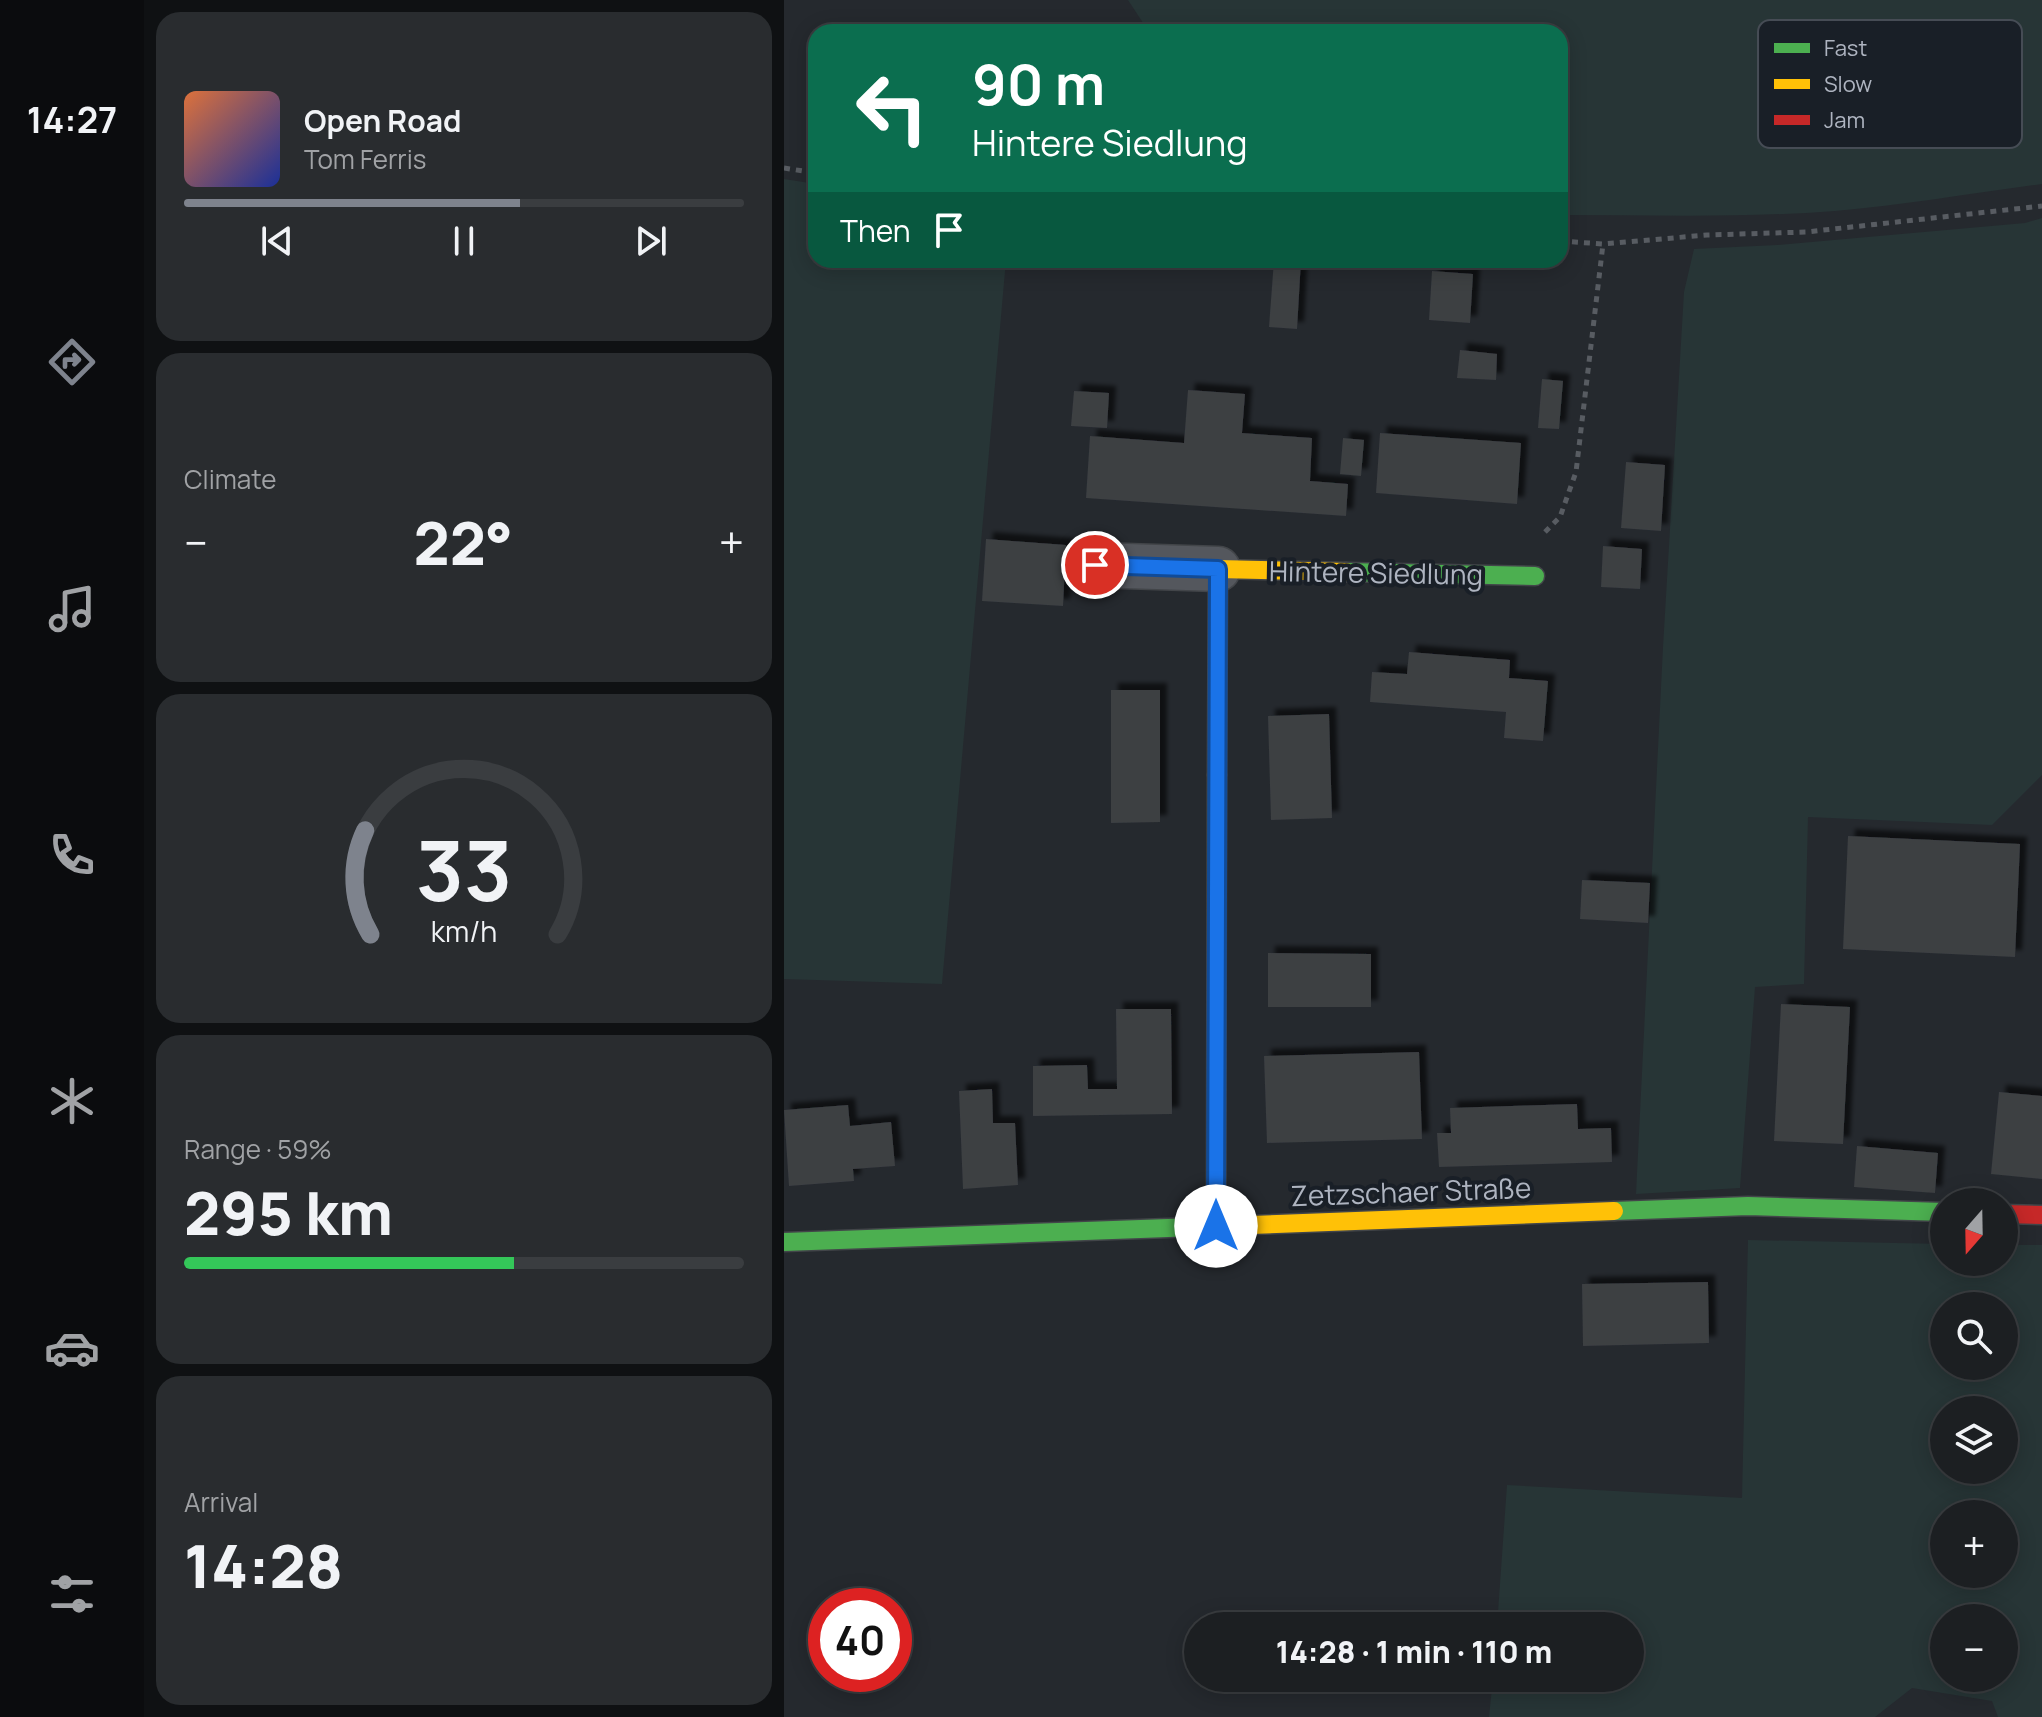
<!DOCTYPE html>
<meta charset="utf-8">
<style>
:root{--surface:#1c1f22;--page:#292c2f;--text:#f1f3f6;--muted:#a0a2a5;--line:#3a3d40;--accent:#7e838d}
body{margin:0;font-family:Manrope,sans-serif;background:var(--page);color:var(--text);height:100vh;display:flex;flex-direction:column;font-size:30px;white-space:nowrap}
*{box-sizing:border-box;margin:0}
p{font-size:26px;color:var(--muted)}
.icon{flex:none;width:44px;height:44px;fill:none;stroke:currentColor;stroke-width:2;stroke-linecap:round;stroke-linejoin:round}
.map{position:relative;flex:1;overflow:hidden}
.sheet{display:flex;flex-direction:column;gap:12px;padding:12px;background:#0f1113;width:640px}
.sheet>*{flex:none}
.top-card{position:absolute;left:24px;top:24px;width:760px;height:244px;border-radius:24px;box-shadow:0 4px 20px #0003,0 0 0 2px var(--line);background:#0b6e4f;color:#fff;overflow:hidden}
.needle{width:52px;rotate:200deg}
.buttons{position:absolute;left:1146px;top:1188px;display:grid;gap:16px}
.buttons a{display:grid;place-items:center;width:88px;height:88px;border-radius:50%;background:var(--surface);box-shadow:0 4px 20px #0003,0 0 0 2px var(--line);font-size:40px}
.speed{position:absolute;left:24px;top:1588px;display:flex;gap:16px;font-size:40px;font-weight:700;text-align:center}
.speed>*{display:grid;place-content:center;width:104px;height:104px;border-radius:50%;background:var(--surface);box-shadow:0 4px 20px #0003,0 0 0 2px var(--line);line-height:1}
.speed .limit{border:12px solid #d22;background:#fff;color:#111}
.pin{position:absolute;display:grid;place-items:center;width:68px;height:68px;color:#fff;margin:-34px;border:4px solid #fff;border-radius:50%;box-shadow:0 2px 8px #0007}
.me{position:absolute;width:88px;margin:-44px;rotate:0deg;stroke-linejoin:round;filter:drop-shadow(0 0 6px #0008)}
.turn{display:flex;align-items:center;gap:28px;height:168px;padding:0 32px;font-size:36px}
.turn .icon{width:104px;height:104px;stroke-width:2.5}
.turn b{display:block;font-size:56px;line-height:68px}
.then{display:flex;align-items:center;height:76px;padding:0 32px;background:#0003;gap:16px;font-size:30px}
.big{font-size:60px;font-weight:800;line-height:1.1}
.sheet .widget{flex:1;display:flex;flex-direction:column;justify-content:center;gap:12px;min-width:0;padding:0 28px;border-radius:24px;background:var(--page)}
.sheet .dial{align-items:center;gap:0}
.dial svg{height:208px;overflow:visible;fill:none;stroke:var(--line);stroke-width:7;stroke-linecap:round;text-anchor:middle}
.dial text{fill:var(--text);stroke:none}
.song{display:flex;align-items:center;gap:24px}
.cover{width:96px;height:96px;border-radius:12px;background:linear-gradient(135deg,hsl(20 70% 55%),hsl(230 70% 35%))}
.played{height:8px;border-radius:4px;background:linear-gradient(90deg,var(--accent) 60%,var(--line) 60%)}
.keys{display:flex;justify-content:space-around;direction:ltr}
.heat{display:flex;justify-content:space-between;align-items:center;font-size:44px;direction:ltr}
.charge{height:12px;border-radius:6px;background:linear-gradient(90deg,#34c759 59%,var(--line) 0)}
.trip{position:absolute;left:400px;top:1612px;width:460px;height:80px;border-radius:40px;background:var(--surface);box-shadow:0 4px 20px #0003,0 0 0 2px var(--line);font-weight:800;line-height:80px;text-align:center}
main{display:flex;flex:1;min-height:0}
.tabs{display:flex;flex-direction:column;width:144px;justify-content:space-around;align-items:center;background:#0b0c0e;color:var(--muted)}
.tabs .icon{width:56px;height:56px}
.tabs .current{color:var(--accent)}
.tabs b{font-size:36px;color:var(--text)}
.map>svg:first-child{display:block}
.green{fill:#273536;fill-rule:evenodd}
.building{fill:#3c3f43;filter:url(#shadow)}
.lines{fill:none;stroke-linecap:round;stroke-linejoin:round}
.street-casing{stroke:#424549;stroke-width:47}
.fast-casing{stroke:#424549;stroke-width:21}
.slow-casing{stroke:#424549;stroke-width:21}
.jam-casing{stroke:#424549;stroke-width:21}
.path{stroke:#585c62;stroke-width:5;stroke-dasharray:6 6;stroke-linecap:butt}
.street{stroke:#54575d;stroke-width:44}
.fast{stroke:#4caf50;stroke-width:18}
.slow{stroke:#ffc107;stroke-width:18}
.jam{stroke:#c62828;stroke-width:18}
.route-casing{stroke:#114b97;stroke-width:20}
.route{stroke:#1a73e8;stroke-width:14}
.labels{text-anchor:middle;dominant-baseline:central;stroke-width:8;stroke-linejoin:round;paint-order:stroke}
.street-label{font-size:28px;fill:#aeb4c0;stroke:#191f27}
.key{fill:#191f27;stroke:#464c55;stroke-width:2}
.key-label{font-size:22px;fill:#aeb4c0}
</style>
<main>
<nav class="tabs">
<b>14:27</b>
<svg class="icon current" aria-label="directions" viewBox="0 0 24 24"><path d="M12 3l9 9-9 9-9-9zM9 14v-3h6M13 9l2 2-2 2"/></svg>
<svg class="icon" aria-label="music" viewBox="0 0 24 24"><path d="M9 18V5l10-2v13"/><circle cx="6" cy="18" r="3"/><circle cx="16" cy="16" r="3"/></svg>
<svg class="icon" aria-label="phone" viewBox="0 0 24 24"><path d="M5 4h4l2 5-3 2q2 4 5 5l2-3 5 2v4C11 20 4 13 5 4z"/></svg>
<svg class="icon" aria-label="climate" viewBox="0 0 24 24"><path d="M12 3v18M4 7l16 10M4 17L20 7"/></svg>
<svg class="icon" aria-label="car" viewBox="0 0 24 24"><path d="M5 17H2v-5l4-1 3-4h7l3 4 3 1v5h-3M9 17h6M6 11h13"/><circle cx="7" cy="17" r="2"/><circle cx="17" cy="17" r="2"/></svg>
<svg class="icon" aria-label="filters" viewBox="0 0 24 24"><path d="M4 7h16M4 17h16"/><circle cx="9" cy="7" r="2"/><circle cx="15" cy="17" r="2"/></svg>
</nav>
<section class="sheet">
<div class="widget">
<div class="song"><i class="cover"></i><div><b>Open Road</b><p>Tom Ferris</p></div></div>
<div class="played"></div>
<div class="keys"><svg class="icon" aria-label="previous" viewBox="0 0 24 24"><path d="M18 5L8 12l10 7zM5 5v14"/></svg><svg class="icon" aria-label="pause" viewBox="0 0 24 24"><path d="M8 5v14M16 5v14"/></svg><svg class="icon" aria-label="next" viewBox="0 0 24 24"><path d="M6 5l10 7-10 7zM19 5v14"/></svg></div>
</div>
<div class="widget"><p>Climate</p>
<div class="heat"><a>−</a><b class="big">22°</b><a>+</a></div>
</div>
<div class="widget dial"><svg viewBox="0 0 100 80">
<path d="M14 69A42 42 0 1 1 86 69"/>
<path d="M14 69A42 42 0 0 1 12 29" stroke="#7e838d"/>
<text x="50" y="56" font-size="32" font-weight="700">33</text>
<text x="50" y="72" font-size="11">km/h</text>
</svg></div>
<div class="widget"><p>Range · 59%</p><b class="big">295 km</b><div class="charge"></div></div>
<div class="widget"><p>Arrival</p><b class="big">14:28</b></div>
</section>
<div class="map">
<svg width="1258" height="1717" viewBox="0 0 1258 1717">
<defs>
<filter id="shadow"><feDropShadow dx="7" dy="-7" stdDeviation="2" flood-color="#0009"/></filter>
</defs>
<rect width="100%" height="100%" fill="#25292e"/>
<!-- green -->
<path class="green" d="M344,0H1258V184C1189,193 1121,205 1051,211C960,218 868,215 776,215V32H365Z
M0,179L32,184V260H222L158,984L0,979Z
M1258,218V775L1208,825L1024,817L1020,984L971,987L956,1188L852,1194L879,647L900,292L910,249L993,245L1241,223Z
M964,1240L1160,1244V1262H1220V1245H1258V1717H1214L1208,1701L1128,1688L1091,1717H705L709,1678H846V1626H713L723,1485L958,1498ZM1160,1306H1220V1366H1160ZM1160,1410H1220V1470H1160ZM1160,1514H1220V1574H1160ZM1160,1618H1220V1678H1160Z"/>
<!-- building -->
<path class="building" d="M490,260H517L513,329L485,327Z
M648,271L689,274L686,323L645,320Z
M676,350L713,354L712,380L673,378Z
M758,379L779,381L775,429L754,428Z
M404,390L461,394L458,433L528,438L526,481L564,484L562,516L302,498L306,436L400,443Z
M290,391L325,393L323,428L287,426Z
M596,433L737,443L733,504L592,493Z
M559,438L580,440L577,476L556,474Z
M842,462L881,465L877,531L837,528Z
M202,539L282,545L279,606L198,601Z
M819,546L858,549L856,589L817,587Z
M625,652L726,660L725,678L764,681L759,741L720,738L722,712L586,702L588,672L623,674Z
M327,690H376V822L327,823Z
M545,714L548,818L487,820L484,716Z
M1064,836L1236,844L1231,957L1059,949Z
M798,880L866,883L864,923L796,919Z
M484,953L587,954V1007H484Z
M997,1004L1066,1007L1059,1144L990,1141Z
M332,1009H387L388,1114L249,1116V1066L303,1065L304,1089H333Z
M635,1052L638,1139L483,1143L480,1056Z
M208,1089L209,1123H231L234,1185L179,1189L175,1091Z
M1215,1092L1258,1096V1179L1207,1174Z
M793,1104L794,1129L827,1128L828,1162L655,1167L653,1133H667L666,1108Z
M64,1105L66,1126L107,1122L111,1166L69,1169L70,1181L5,1186L0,1110Z
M1073,1146L1154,1153L1151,1193L1070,1187Z
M924,1282L925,1343L799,1346L798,1284Z"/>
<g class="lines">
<defs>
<path id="street" d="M311,565L434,569"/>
<path id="fast" d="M562,572L751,576
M830,1211L964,1206L1160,1212
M432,1226L433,775
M0,1242L467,1225"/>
<path id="slow" d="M433,775L434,569L562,572
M467,1225L830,1211"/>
<path id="jam" d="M1220,1214L1258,1215"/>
</defs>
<!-- street casing -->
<use href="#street" class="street-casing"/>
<!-- fast casing -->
<use href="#fast" class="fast-casing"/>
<!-- slow casing -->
<use href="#slow" class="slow-casing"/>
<!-- jam casing -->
<use href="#jam" class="jam-casing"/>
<!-- path -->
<path class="path" d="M0,168L32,173
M776,241L819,244L923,235L1022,232L1258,206
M761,532L776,517L792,472L819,244"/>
<!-- street -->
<use href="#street" class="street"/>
<!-- fast -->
<use href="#fast" class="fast"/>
<!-- slow -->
<use href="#slow" class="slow"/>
<!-- jam -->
<use href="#jam" class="jam"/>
</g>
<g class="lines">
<defs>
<path id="route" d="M311,565L434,569L432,1226"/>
</defs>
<!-- route casing -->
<use href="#route" class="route-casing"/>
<!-- route -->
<use href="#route" class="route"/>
</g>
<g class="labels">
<!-- street labels -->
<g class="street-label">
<text transform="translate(592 572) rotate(1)">Hintere Siedlung</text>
<text transform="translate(627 1191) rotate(-2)">Zetzschaer Straße</text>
</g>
</g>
<!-- legend -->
<rect x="974" y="20" width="264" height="128" rx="12" class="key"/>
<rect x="990" y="43" width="36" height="10" fill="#4caf50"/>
<rect x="990" y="79" width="36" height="10" fill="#ffc107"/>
<rect x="990" y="115" width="36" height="10" fill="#c62828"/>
<g class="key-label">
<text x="1040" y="56">Fast</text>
<text x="1040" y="92">Slow</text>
<text x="1040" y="128">Jam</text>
</g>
</svg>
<div class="buttons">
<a><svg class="needle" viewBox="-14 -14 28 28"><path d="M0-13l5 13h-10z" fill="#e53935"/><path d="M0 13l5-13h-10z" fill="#a0a2a5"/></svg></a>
<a><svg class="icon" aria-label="search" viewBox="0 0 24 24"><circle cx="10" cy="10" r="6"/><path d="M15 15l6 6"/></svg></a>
<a><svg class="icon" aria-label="layers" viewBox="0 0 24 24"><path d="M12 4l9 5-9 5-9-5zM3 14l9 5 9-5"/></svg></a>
<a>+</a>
<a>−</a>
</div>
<div class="speed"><div class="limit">40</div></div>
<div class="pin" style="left:311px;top:565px;background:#d93025"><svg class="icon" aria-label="arrive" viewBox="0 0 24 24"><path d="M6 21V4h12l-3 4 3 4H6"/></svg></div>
<svg class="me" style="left:432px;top:1226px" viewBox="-20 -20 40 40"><circle r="19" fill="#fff"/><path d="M0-13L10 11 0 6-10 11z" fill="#1a73e8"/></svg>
<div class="trip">14:28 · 1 min · 110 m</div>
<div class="top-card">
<div class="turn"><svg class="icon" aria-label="left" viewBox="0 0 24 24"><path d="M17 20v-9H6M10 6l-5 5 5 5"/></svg><div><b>90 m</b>Hintere Siedlung</div></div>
<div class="then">Then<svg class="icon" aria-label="arrive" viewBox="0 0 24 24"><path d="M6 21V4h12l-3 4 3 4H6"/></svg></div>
</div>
</div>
</main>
